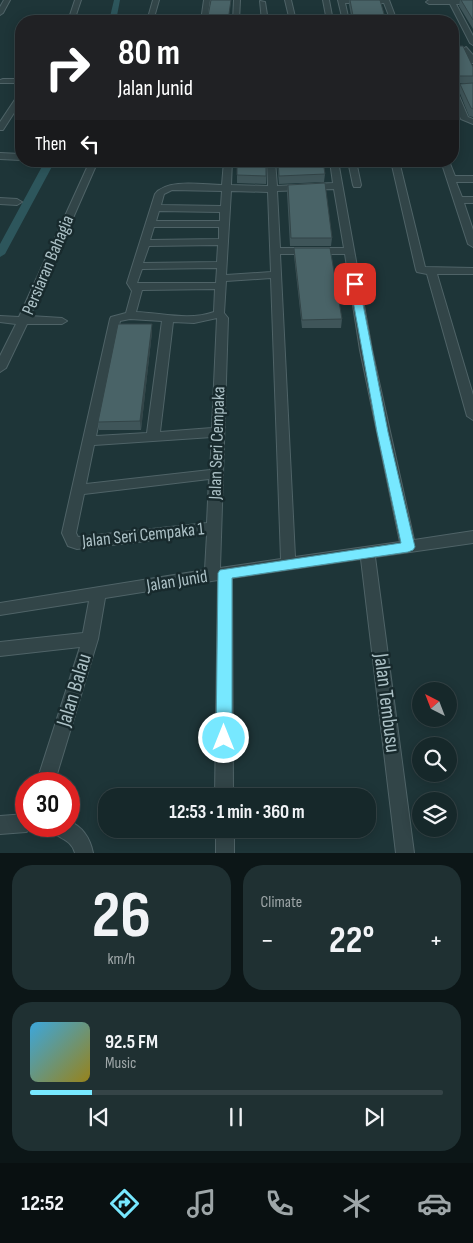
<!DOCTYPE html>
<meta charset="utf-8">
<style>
:root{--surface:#16282a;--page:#1f3032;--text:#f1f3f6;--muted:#9ea6a8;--line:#354447;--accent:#77e8ff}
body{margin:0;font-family:"Sofia Sans Condensed",sans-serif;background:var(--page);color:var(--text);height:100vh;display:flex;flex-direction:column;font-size:19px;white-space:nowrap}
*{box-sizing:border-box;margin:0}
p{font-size:16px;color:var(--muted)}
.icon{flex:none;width:28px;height:28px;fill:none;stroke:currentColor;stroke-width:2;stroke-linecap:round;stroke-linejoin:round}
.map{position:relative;height:853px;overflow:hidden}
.details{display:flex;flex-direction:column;gap:12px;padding:12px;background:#0c1617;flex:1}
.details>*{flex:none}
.banner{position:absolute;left:15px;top:15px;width:444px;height:152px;border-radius:20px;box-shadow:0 2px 12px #0003,0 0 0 1px var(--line);background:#202124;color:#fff;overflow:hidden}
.needle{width:32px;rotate:318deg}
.controls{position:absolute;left:412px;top:682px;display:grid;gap:10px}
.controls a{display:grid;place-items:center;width:45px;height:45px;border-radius:50%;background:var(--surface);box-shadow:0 2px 12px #0003,0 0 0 1px var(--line);font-size:25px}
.speed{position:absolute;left:15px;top:772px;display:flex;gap:10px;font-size:25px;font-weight:700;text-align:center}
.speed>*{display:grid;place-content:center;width:65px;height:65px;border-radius:50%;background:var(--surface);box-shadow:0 2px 12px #0003,0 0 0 1px var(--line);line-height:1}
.speed .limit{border:8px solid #d22;background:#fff;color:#111}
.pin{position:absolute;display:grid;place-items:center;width:42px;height:42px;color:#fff;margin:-21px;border-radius:10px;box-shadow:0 2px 8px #0006}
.me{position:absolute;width:55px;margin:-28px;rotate:0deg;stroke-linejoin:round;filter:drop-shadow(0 0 4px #0008)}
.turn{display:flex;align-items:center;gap:18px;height:105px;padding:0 20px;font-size:22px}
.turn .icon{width:65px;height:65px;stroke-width:2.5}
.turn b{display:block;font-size:35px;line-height:42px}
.then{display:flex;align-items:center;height:48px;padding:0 20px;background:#0003;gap:10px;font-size:19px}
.big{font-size:38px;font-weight:700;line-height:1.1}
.details .widget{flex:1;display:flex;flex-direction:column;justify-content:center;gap:8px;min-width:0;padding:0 18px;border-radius:20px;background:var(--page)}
.details .dial{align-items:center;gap:0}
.dial b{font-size:65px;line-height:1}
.song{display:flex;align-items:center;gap:15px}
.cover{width:60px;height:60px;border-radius:8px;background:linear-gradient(135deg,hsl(200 70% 55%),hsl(50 70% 35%))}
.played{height:5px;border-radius:2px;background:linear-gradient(90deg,var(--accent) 15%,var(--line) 15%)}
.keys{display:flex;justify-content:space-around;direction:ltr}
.heat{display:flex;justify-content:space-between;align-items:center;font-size:28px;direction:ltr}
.details .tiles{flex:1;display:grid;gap:12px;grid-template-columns:1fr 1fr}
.widget:last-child{grid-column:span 2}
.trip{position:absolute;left:98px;top:788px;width:278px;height:50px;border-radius:20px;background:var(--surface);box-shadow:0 2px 12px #0003,0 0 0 1px var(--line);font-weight:700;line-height:50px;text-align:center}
.menu{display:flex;height:80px;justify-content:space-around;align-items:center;background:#091011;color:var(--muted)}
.menu .icon{width:35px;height:35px}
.menu .active{color:var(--accent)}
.menu b{font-size:22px;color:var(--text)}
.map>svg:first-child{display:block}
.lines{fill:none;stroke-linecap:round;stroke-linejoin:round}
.canal{fill:#2d565c;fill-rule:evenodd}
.minor-casing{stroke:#4f6367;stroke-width:2}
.minor{fill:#324548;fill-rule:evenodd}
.wall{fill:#3f5559}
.shaded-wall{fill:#334548}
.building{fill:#496367;stroke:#334548}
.route{fill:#77e8ff;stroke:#4d97a6}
.labels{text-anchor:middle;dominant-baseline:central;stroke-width:5;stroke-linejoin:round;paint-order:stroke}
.street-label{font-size:18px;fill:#acc1c6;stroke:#182a2d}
.near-street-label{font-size:21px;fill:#acc1c6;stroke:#182a2d}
</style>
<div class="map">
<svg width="473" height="853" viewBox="0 0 473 853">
<rect width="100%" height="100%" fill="#1e3538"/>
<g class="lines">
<!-- canal -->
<path class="canal" d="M114,0H120L116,21H109Z
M45,161H55L5,254L0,257V244Z"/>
<defs>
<path id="minor" d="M4,0H10L3,13L0,15V7Z
M75,0H81L74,21H68Z
M153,0H159L153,21H147Z
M204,0H210L207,21H201Z
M234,0H240L239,21H233Z
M285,0H291L296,21H290Z
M323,0H329L333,21H327Z
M338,0H389L397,21H391L384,3H345L349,21H343Z
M473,0V4H456L473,36V45L470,43L450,4H429L426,2L429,0Z
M260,1L265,2L268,21H262Z
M466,47L473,55V63H470L463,49Z
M3,79H21V83H0V80Z
M452,87L456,89L468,117L473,119V124L461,119L452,99Z
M18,95H21V102L3,130H0V122Z
M0,153L21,154V160L0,159Z
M90,161H98L30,316L62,318L67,321L62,324H27L6,368L0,372V356L16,324L0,322V316L19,317Z
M224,161H232L231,185L268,186L267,161H275L277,186L333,183L330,161H338L372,350L414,540L473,531V543L375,557L414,853H396L361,559L232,578L233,796H215L218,580L105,598L98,639L54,784H36L80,647L0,656V642L83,633L89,601L0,615V603L205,570L207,534L77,549L68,546L62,533L110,319L111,317L126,313L132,291L127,283L155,194C167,178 204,185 222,185ZM334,189L344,248H280L277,191ZM172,190L222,191L221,206L161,205L164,194ZM231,191L268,192L271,272L226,275ZM159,211L220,212V221H156ZM154,227H219V239L150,240ZM218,245L217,262L143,263L149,246ZM280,254H345L360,350L400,542L295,557ZM217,268L216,283H137L142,269ZM271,278L281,559L220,568L228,318L224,313L226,281ZM215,289L214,312C189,321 162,313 136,312L142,290ZM217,318L212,428L160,432L173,322L194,323ZM130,319L162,321L147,433L96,436L120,321ZM212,437L210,470L86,484L94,445ZM209,479L207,523L78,537L76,533L84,494Z
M348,161H356L361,185L360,187H354L353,185Z
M391,161H399L425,267L473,268V274H437L473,395V420L467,416L427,274L417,272L416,270Z
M441,161H449L455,176H473V182H456L462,197H473V203H464L473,230V247L468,244Z
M0,198L17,199L22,202L17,205L0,204Z
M26,814V826H34L32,829L26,832L0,834V816Z
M69,821C83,827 90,838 93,853H75C71,837 54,839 49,826H69Z
M216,829H234V853H216Z"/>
</defs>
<!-- minor casing -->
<use href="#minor" class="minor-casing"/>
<!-- minor -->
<use href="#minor" class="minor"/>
</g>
<!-- wall -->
<path class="wall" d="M349,0H380L386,21H352L349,5Z
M460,0H473V29L459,6Z
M452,45L473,67V117L469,116L459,91L460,84L466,83H455L452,78Z
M237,161L266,176V184L237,183Z
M277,161H323L325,174L324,182L279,184Z
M288,185L332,238L331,246H290L287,193Z
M294,248L342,319L341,328H302L294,256Z
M152,324V332L141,430H99L98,422Z"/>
<!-- shaded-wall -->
<path class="shaded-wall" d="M152,324V332L141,430L140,421Z"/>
<!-- building -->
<path class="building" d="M211,0H231L228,21H207Z
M350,0H380L386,21H354Z
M461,0H473V20Z
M305,20V21H263Z
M452,45L453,46H463L473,67V76H456L452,68Z
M473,83V109L471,108L460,84Z
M237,161H266V176L237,175Z
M278,161H323L325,174L279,176Z
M325,183L332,238H291L288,185Z
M294,248H330L342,319L302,320Z
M118,324H152L140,421L98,422Z"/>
<!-- route -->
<path class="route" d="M355,281L359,284L388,432L415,547L413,550L408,552L232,578V738L230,743L224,745L219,743L216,738L218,573L220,570L401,543L377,432L350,284Z"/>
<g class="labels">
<!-- street labels -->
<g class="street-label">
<text transform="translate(48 265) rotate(-67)">Persiaran Bahagia</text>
<text transform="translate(217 443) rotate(-88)">Jalan Seri Cempaka</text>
<text transform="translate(143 535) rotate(-6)">Jalan Seri Cempaka 1</text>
<text transform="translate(177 581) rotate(-9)">Jalan Junid</text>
</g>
<!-- near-street labels -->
<g class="near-street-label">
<text transform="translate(74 690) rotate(-73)">Jalan Balau</text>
<text transform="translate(387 703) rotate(83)">Jalan Tembusu</text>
</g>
</g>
</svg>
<div class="controls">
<a><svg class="needle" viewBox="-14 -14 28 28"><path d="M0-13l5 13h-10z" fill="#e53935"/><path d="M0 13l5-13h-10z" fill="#9ea6a8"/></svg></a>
<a><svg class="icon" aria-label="search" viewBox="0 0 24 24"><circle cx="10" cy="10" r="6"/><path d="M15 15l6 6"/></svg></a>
<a><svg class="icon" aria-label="layers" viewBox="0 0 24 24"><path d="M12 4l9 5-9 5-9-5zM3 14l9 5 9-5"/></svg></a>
</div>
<div class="speed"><div class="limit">30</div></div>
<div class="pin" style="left:355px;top:284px;background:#d93025"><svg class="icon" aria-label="arrive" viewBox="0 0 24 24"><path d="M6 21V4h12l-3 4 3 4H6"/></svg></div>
<svg class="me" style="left:224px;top:738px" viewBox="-20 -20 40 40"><circle r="17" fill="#77e8ff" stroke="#fff" stroke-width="3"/><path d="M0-11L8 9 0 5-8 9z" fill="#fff"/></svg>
<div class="trip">12:53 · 1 min · 360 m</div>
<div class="banner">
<div class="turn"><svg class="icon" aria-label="right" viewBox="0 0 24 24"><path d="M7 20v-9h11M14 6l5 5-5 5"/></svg><div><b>80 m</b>Jalan Junid</div></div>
<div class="then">Then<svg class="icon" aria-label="left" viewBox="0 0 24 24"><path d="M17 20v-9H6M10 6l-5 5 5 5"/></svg></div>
</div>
</div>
<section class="details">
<div class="tiles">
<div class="widget dial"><b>26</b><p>km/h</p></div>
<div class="widget"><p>Climate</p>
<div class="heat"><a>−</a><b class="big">22°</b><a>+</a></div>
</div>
<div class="widget">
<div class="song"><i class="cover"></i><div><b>92.5 FM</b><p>Music</p></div></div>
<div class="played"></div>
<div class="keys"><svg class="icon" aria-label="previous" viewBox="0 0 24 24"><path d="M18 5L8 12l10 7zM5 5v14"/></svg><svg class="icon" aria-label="pause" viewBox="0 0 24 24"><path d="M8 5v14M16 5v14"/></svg><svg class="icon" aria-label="next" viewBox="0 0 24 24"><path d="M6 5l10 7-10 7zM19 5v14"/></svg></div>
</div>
</div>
</section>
<nav class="menu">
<b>12:52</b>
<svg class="icon active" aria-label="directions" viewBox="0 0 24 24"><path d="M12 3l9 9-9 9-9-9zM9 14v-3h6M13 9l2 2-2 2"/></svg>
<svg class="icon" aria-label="music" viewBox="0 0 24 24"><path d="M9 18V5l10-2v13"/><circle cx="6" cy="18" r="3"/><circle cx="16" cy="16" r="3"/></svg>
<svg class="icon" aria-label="phone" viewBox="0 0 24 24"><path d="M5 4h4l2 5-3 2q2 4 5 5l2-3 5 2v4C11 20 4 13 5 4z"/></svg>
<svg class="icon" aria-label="climate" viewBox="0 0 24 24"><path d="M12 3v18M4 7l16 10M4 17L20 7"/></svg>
<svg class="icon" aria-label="car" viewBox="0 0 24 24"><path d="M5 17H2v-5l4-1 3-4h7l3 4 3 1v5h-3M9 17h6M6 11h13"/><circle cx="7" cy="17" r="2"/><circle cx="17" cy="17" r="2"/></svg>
</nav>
